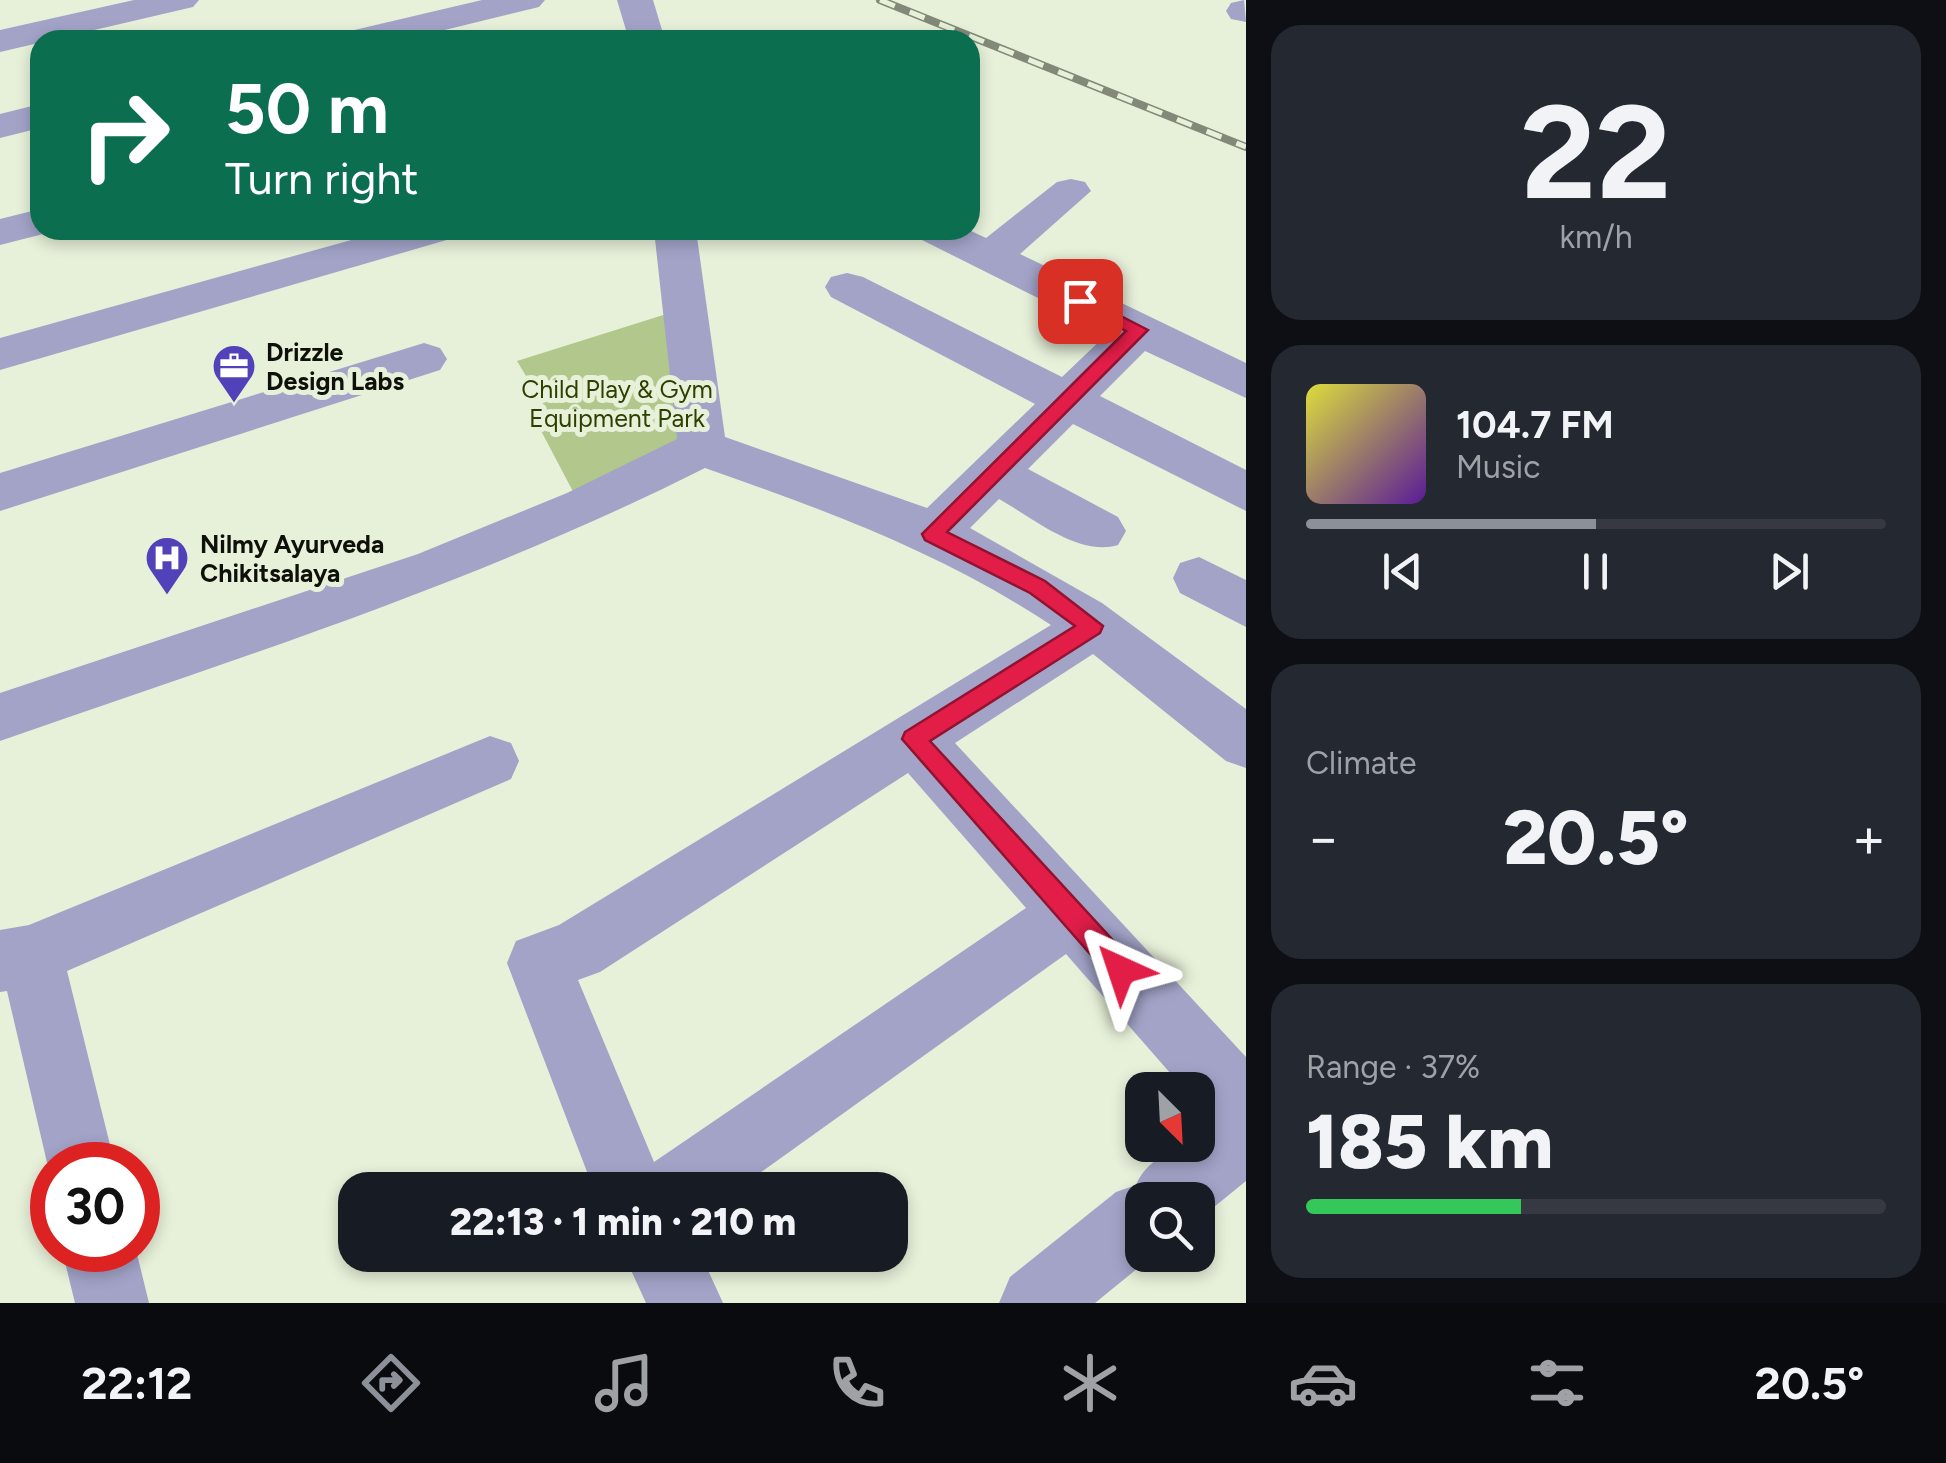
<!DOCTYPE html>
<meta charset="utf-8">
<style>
:root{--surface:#171b24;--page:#242831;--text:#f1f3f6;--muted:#9ea1a6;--line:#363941;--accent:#8c9099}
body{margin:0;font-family:Figtree,sans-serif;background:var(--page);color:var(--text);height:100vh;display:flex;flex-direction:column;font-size:38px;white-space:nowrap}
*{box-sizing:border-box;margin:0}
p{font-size:32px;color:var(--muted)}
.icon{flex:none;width:55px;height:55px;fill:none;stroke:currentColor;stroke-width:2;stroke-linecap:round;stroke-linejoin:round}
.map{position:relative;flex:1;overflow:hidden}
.panel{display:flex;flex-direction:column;gap:25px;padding:25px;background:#0d0f14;width:700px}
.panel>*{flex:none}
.top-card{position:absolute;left:30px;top:30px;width:950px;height:210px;border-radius:30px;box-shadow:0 5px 15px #0003;background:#0b6e4f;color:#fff;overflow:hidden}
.needle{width:65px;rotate:156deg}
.controls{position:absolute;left:1125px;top:1072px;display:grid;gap:20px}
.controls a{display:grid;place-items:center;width:90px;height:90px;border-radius:20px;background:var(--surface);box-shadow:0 5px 15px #0003;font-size:50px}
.speed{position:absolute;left:30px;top:1142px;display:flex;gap:20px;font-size:50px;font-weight:700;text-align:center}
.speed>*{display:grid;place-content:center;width:130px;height:130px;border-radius:50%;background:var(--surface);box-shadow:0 5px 15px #0003;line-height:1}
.speed .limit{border:15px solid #d22;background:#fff;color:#111}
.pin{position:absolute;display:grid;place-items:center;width:85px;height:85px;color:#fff;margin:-42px;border-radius:20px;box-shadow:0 5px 15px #0006}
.me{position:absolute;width:110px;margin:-55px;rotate:318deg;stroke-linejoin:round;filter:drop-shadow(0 0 8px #0008)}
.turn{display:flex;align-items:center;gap:35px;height:210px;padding:0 30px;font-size:45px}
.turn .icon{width:130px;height:130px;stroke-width:2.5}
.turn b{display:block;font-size:70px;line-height:85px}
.big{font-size:75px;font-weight:800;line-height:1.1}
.panel .card{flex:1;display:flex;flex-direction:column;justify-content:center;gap:15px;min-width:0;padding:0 35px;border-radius:30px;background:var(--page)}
.panel .dial{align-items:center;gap:0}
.dial b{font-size:130px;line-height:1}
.song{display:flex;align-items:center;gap:30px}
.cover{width:120px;height:120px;border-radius:15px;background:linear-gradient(135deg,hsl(60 70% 55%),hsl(270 70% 35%))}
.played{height:10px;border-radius:5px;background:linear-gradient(90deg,var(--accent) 50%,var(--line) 50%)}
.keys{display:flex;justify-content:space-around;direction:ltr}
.heat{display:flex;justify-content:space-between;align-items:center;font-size:55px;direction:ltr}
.charge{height:15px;border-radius:8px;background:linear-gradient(90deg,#34c759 37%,var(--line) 0)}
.trip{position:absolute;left:338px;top:1172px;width:570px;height:100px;border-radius:30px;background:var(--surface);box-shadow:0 5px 15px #0003;font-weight:800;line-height:100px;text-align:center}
.menu{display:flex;height:160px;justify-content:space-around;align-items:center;background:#090b0e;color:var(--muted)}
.menu .icon{width:70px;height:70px}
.menu .current{color:var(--accent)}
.menu b{font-size:45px;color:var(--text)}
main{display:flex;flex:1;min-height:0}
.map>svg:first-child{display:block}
.green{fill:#b1c78b}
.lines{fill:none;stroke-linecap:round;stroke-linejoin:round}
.minor{fill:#a2a3c7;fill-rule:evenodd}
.rail-casing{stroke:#838979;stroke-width:8}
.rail{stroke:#e7f0d9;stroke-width:5;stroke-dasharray:16;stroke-linecap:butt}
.route{fill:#e11d48;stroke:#92132f;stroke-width:2.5}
.labels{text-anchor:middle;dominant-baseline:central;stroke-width:10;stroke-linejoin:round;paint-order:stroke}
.poi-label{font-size:25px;font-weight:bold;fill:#0e1109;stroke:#e7f0d9;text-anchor:start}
.park-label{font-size:25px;fill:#2e4000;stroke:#e7f0d9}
</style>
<main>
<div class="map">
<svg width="1246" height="1303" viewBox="0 0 1246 1303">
<rect width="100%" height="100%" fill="#e7f0d9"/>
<!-- green -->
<path class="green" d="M676,311L687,443L578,501L538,425L552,419L517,361Z"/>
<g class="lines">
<!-- minor -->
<path class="minor" d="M134,0H199L193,7L0,52V30Z
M482,0H545L539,7L404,40H341L346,32Z
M617,0H653L665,40H629Z
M1244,0L1246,22L1231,19L1226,11L1231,3Z
M40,104V128L0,138V114Z
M1071,179L1085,182L1091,191L1020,254L1246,363V398L1145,351L1100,396L1246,470V511L1073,424L1028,469L1118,517L1126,531L1118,545C1079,557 1033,518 999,499L970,528L1102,603L1246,709V768L1226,761L1093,654L955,743L1246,1057V1181L1198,1220V1200H1142V1255H1154L1095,1303H999L1010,1277L1116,1192L1136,1185C1145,1162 1174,1145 1198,1145V1130L1211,1120L1198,1105V1090H1185L1066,954L736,1190H594L507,963L516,941L559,925L1051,625C942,553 828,511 705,468C479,582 239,658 0,741V693L418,554L567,493L677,439L654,230H696L725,437L927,508L1035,404L831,297L825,287L831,277L847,273L863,277L1062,377L1108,333L920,239L914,230H969L986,238L1057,182ZM908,773L1026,908L654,1162L578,980L600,972Z
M40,209V230L55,231L0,245V219Z
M387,230H456L450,239L0,370V338Z
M424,343L440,348L447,359L440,370L0,511V473Z
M1199,557L1246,580V627L1180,593L1173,578L1180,563Z
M490,736L511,743L519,761L511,779L67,971L115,1165H52V1184L7,991L0,992V930L29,925Z
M62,1250H136L149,1303H75Z
M624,1255H701L723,1303H646Z"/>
<defs>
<path id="rail" d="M880,0L1246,147"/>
</defs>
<!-- rail casing -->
<use href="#rail" class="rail-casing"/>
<!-- rail -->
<use href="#rail" class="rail"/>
</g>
<!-- route -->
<path class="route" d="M1080,295L1148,330L947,532L1045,581L1103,626L1100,633L930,741L1131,960L1135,970L1131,979L1121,982L1112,979L902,739L905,732L1075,626L1030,593L925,540L922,534L1126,331L1073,305V296Z"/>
<!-- icons -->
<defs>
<symbol id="office-pin" viewBox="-11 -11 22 30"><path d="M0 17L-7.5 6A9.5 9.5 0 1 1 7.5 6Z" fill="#5242b9" stroke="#e7f0d9"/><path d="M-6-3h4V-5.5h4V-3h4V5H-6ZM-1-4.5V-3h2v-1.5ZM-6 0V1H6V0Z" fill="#fff"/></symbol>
<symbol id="hospital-pin" viewBox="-11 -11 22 30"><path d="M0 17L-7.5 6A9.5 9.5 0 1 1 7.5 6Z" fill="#5242b9" stroke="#e7f0d9"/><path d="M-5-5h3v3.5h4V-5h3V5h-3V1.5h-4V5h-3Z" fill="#fff"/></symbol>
</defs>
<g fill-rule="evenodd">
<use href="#office-pin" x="209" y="341" width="50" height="68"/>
<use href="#hospital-pin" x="142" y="533" width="50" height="68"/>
</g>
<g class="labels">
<!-- poi labels -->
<g class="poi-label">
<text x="266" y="352">Drizzle<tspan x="266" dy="29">Design Labs</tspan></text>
<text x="200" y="544">Nilmy Ayurveda<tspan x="200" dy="29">Chikitsalaya</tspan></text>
</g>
<!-- park labels -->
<g class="park-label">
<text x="617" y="389">Child Play &amp; Gym<tspan x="617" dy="29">Equipment Park</tspan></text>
</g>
</g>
</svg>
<div class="controls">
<a><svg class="needle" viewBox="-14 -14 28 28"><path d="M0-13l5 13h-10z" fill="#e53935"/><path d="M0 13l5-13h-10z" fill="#9ea1a6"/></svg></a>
<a><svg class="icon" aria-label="search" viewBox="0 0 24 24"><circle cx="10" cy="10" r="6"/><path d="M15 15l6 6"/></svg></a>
</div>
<div class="speed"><div class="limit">30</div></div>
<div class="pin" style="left:1080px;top:301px;background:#d93025"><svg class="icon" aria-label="arrive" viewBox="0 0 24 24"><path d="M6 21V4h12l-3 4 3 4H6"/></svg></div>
<svg class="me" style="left:1121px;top:970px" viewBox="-20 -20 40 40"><path d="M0-17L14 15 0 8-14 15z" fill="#e11d48" stroke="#fff" stroke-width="4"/></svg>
<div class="trip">22:13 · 1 min · 210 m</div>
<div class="top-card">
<div class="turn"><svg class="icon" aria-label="right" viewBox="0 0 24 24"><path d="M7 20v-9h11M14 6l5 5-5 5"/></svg><div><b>50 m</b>Turn right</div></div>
</div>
</div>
<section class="panel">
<div class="card dial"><b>22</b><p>km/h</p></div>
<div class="card">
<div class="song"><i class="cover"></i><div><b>104.7 FM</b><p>Music</p></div></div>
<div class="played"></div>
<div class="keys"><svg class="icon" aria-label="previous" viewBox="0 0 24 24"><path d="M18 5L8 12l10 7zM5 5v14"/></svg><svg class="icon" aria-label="pause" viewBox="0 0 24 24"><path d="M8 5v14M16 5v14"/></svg><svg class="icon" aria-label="next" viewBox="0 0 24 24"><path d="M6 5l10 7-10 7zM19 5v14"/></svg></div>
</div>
<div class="card"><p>Climate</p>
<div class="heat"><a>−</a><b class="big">20.5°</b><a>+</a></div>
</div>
<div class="card"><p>Range · 37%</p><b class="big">185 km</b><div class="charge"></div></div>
</section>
</main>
<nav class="menu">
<b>22:12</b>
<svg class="icon current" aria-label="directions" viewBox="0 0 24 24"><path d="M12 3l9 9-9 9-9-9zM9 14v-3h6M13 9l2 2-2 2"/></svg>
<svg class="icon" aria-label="music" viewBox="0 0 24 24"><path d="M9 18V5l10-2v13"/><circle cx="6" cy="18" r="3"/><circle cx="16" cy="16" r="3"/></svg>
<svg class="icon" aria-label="phone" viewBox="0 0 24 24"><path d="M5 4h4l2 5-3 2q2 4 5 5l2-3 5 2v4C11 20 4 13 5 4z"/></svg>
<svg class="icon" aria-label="climate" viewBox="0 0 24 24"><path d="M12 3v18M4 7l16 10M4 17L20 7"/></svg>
<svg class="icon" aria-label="car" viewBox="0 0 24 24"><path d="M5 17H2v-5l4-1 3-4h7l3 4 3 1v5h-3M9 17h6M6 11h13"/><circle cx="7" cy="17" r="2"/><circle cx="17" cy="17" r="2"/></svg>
<svg class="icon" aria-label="filters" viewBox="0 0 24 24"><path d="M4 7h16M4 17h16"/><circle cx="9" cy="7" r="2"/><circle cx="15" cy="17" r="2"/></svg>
<b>20.5°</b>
</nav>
